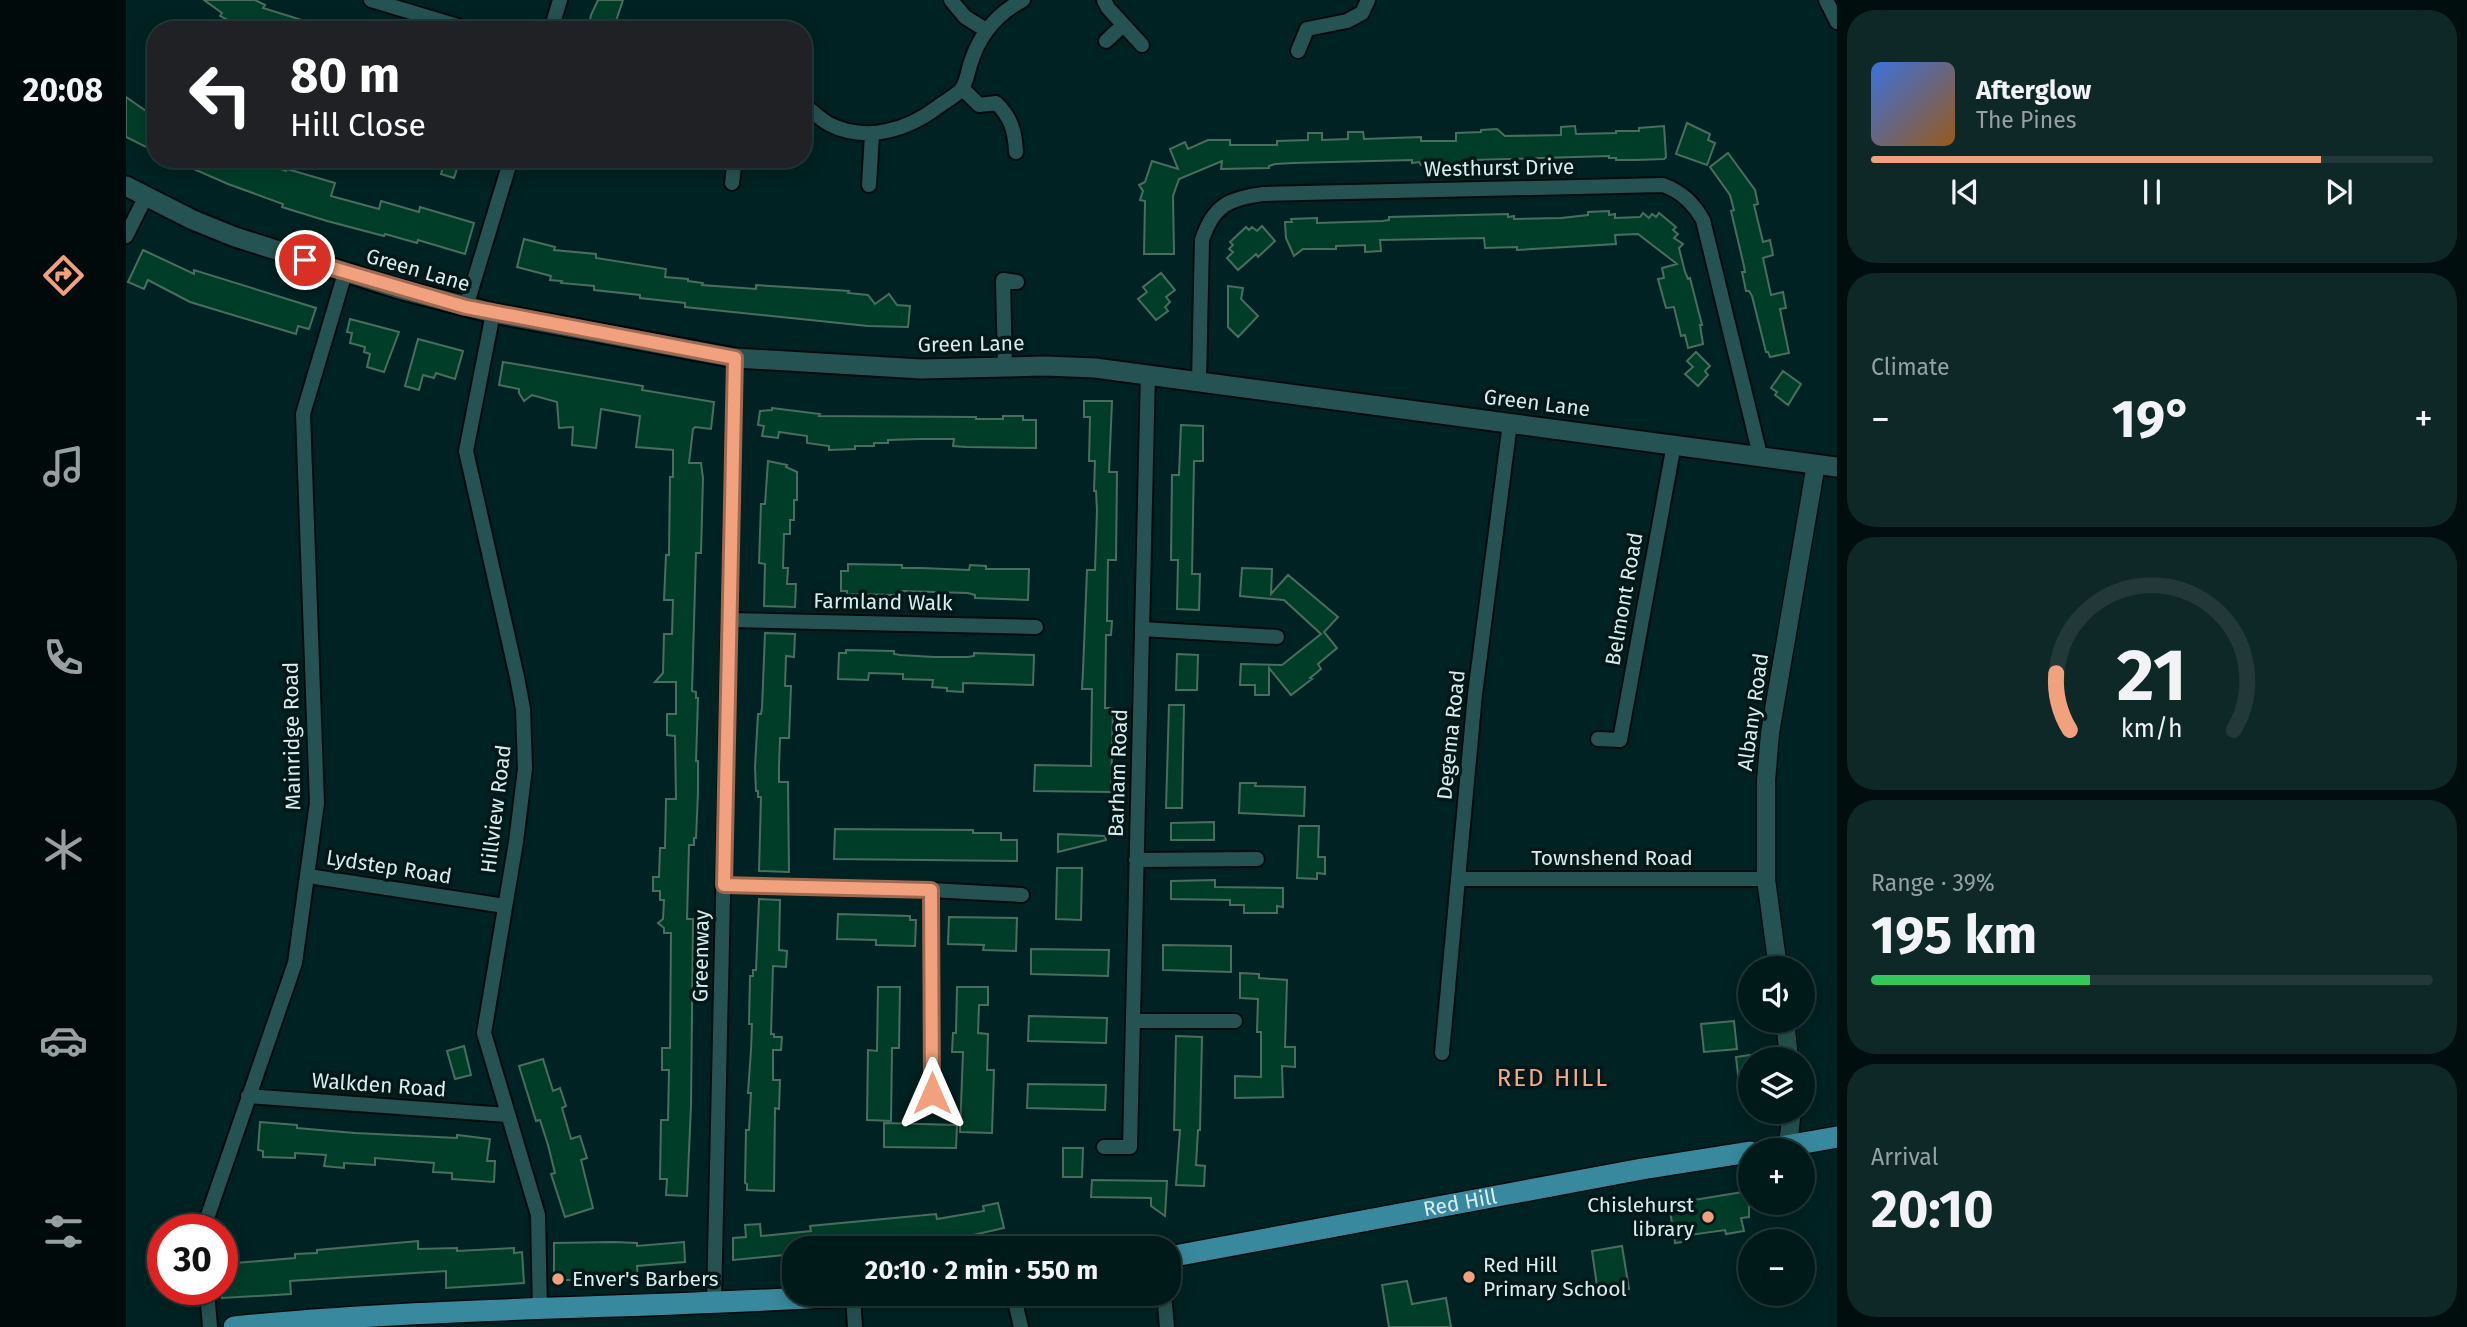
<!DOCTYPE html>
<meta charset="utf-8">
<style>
:root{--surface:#001a1a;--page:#0e2727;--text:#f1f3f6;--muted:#95a1a2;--line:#223839;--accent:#f1a17d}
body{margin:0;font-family:"Fira Sans",sans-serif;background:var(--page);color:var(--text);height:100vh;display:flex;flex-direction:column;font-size:26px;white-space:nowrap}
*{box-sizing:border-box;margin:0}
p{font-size:23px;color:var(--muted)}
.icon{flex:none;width:38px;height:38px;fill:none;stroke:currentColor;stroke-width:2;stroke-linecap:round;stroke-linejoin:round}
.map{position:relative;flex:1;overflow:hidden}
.sheet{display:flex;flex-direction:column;gap:10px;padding:10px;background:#000e0e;width:630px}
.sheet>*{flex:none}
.guide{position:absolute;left:21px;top:21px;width:665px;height:147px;border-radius:28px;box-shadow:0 4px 18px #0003,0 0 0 2px var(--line);background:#202124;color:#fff;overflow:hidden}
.fabs{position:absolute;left:1612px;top:956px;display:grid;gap:14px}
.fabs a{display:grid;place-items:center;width:77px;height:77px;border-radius:50%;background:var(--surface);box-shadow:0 4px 18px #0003,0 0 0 2px var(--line);font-size:35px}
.speed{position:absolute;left:21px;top:1214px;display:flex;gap:14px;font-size:35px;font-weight:700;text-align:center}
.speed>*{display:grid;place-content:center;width:91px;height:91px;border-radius:50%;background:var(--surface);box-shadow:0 4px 18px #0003,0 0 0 2px var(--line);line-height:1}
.speed .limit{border:10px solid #d22;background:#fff;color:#111}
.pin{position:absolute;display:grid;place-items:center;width:60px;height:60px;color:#fff;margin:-30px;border:4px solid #fff;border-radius:50%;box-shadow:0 2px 7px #0007}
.me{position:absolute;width:77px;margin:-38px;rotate:0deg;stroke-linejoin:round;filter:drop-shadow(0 0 5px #0008)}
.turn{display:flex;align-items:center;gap:24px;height:147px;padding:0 28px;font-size:32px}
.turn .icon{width:91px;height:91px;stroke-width:2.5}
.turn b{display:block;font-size:49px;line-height:60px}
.big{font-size:52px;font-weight:700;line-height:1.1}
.sheet .tile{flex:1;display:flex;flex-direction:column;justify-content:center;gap:10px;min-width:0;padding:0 24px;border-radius:28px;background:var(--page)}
.sheet .dial{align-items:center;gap:0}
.dial svg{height:182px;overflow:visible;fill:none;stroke:var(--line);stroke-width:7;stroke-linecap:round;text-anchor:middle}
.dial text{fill:var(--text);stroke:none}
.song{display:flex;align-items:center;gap:21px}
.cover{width:84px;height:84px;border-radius:10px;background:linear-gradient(135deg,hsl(220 70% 55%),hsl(30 70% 35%))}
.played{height:7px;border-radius:4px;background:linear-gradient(90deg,var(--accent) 80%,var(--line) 80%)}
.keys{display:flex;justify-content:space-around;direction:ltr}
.heat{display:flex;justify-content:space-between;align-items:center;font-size:38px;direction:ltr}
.charge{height:10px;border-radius:5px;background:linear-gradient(90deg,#34c759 39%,var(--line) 0)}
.trip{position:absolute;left:656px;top:1236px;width:399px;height:70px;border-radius:28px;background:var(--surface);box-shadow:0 4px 18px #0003,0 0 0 2px var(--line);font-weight:700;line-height:70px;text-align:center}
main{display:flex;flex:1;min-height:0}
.tab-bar{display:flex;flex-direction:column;width:126px;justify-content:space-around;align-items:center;background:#000a0a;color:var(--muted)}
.tab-bar .icon{width:49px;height:49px}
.tab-bar .on{color:var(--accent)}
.tab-bar b{font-size:32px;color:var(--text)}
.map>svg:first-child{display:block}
.building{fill:#003d29;stroke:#496e5d;stroke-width:2}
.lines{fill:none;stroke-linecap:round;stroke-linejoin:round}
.minor-casing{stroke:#000a0a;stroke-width:18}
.tertiary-casing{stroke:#000a0a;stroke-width:21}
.secondary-casing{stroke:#000a0a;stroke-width:23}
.primary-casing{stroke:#000a0a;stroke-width:24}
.minor{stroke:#255252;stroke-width:14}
.tertiary{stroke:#255252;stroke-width:18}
.secondary{stroke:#255252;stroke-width:19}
.primary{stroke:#39899e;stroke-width:21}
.route-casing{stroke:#9d6951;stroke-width:18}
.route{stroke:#f1a17d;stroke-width:12}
.poi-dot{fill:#f1a17d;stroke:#021717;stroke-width:2.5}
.labels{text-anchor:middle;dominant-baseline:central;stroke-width:7;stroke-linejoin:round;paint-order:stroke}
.street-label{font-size:21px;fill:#d6eeed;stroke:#021717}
.poi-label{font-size:21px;fill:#d6eeed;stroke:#021717;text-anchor:start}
.quarter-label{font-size:24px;letter-spacing:2px;fill:#f7ab8a;stroke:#021717}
</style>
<main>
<nav class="tab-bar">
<b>20:08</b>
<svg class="icon on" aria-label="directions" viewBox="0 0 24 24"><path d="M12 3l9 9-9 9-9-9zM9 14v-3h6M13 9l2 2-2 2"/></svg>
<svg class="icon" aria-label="music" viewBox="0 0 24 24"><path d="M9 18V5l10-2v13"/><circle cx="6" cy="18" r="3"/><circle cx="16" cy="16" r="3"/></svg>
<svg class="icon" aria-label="phone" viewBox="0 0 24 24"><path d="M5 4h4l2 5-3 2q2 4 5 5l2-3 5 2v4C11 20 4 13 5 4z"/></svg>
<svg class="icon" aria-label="climate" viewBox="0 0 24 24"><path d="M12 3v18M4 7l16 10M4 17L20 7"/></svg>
<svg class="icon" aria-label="car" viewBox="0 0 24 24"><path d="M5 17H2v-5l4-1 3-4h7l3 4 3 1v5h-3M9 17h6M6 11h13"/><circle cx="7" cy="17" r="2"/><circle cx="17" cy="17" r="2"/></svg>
<svg class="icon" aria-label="filters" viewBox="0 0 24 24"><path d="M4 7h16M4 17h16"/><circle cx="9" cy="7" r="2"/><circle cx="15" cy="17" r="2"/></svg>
</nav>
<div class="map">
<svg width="1711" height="1327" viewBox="0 0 1711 1327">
<rect width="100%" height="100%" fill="#022"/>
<!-- building -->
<path class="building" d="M78,0H129L139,5L137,8L198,27L197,30H127L117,24L115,27L94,16L96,13Z
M472,0H497L487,30H462L465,15Z
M0,97L30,118V152L0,137Z
M1561,123L1584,134L1582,140L1589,143L1581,165L1550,154Z
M1449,126L1450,134L1490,133V131H1513V128L1538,126L1540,157L1538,159L1510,160H1490V158H1483V156L1346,160L1340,161V164H1323L1295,165L1293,162L1286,163V160L1167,163L1149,164L1143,166V168L1095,169L1096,161L1053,179L1047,196L1048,254H1018L1019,201L1014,200L1017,191L1013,185L1019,182L1026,161L1052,169L1044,149L1059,142L1062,149L1082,140H1104V145H1151V141L1182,140V133H1196V140L1222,139V132H1237L1238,139L1295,137V141H1330V133L1355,132V130L1371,129L1379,136L1435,135V127Z
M1602,153L1629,190L1632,204L1628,205L1637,242L1644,240L1647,255L1637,258L1645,295L1657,292L1660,308L1654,309L1663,353L1644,357L1642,352H1640L1626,296L1623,291H1620L1616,272H1619L1618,266L1605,211L1608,210L1604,195L1584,167Z
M45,159H128L160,171L161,169L209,183L205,196L253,209L255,201L293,212L294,207L348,223L339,254L292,240L291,243L259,234L258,236L201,221L156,207L157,204L102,184Z
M319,159H334L328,178L315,174Z
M1483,211V215L1489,214V218L1514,217L1517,213L1523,218L1526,214L1530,217L1533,213L1550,227L1547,230L1552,234L1548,238L1557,244L1553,248L1559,272L1562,279L1564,278L1576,325H1574L1577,344L1562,348L1559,335L1555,336L1548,307L1540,308L1532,279L1538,278L1536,268L1551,264L1512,234L1489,235L1490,244L1391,250V247L1359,248L1358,238L1254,240L1255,251L1239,252V245L1210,246V249H1177L1168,256L1160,238L1159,222H1166L1165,219L1191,218V223L1257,221L1263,220V217L1382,214V217L1388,216V219L1435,218L1462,215V212Z
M1136,226L1149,241L1132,257L1130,254L1112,270L1101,258L1107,252L1103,249L1107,245L1104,242L1120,227L1123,230L1126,227L1131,231Z
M398,239L429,247L428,250L470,254V258L540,269L539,277L562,279V281L577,283L576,285L630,289V285L723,291L722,293L742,295L749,304L763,294L771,305L784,306L782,327L742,326L559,307V303L514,298V295L468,290V286L435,283L436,281L424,280L425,276L391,267Z
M17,250L68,274V270L190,308L183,329L172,326L170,334L140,325L64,302L22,280L18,289L2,282Z
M1035,273L1049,290L1040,297L1044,302L1039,307L1042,311L1030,320L1012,299L1021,292L1017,287Z
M1102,286L1117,288L1115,299L1132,316L1112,337L1102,327Z
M224,319L273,332L258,372L241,367L244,354L238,352L239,347L224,343L226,333L221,332Z
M292,339L337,351L329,379L310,373L308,378L297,375L293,390L279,386Z
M1570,352L1584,366L1579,371L1582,375L1572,386L1559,374L1567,367L1561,361Z
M377,362L517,386L516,390L588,402L585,429L569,427L567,429L563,463H575L577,478L575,553H570L566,691L570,692V698H572L570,761H572V792L570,838H568V845H563L561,919H567L565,1106L561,1196L540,1195L541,1179H534L535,1120H542L543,1070H536V1048H544L545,933H538V928L532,923L537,919L538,900H534V891H527V877H533L534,848H539L540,799H550L549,736L541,735V714H550V682H529L537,673L538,634H546L547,600H538L540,555H543L544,477H547V450L510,447L514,416L475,409L470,448L446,445L447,427L433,428L431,402L406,395L398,401L393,393V389L373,385Z
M1657,371L1675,384L1662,405L1649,395L1651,392L1645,388Z
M958,401H986L983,472H991L990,560H982L981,621H986L985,635H980L979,708H987L985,792L908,791L909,765L965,766L966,689H956L957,671L961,570H969L971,510L970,491H968L969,461H963L964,417H958Z
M646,408L694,414L693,416L850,417V419H877V416H897V420H910V448L841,447L827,446L828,439H793L762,440V443H748V446H729V449L703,450V446L681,443V436L653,432L652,438L636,436L638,426L632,425L634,411L646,410Z
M1055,425L1077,426V461H1068L1066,574H1074L1073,610L1051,609L1052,560H1045L1046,475H1053Z
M642,461L661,465L660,467L671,472V500H668V520H664V534H658L657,568H662L661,584H670L669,607L638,606L639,564L633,563L635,504H639Z
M722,564L776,565V568H795L843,570L844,565L860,566V569H903L902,600L849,598V595L842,593L775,591L769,595L721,594V591H715V571H722Z
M1116,568L1146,569L1145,594L1162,575L1212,617L1198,632L1211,648L1192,664L1195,669L1184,678L1186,679L1165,695L1143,668V695H1129V685H1114L1115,664L1156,665L1195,634L1158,600L1114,596Z
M639,633L669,634L668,657L660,656L659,686H665L663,738H654L653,767V782H662L663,872L633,871L635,797H632V791H630L629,767L632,714H635L636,708Z
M720,650L768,651V654L774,655L808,657H842L848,656V653L908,655L907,685L837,683V692L821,691V688L806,687L807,680L777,679V674L743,673L742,680L712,679L713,653H720Z
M1051,654L1072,655L1071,690H1050Z
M1043,705H1058L1056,808H1040Z
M1114,783H1130L1129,786L1179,787L1178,816L1113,813Z
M1088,822V840H1045V823Z
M1173,826H1193L1192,857H1199V874L1191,873V879L1171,878Z
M709,829L847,830V833H875V840H891V861L708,859Z
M932,834L979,836L980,840L932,852Z
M931,868H956L955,920L930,919Z
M1089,880V887L1157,888V907L1151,906V913H1118V905H1104V900L1045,899V881Z
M633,899L654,900L653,950L661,951L660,967L647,966L645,1034H648V1037H656L655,1050H647V1080H654L653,1109L649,1108L648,1191L621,1190V1184L619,1183L620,1130H623L625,1093H622L625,1050L626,1024H623L624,976H627V970H630Z
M712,914L784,916V920H790L789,946L750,945V940L711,939Z
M823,917L891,918L890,951L857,950L858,945L822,944Z
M1037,945L1105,946V972L1037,970Z
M905,949L983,950L982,976L905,974Z
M1114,973L1133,974V978L1161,980L1159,1047H1169V1067L1156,1066L1157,1097L1109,1098V1076L1135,1077V1032H1131L1132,999L1114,998Z
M752,987H774L773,1048H766L765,1121L741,1120L742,1050L751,1051Z
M831,987H862V1005H853L852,1033L862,1034L861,1070H868L866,1133L834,1132L837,1052H826L827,1033H830Z
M903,1016L981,1018L980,1043L902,1041Z
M1608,1021L1611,1049L1578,1052L1575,1024Z
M1050,1036L1076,1037L1074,1130H1072L1070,1165L1079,1166L1078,1186L1050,1185L1054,1130H1048Z
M338,1046L345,1075L329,1079L321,1051Z
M1624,1055V1101H1615L1610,1057Z
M417,1059L427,1091L434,1088L440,1106L436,1108L445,1139L454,1136L461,1158L455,1160L467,1208L439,1217L425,1174L429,1173L422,1145L414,1120L410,1121L393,1066Z
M902,1084L980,1085L979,1110L901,1108Z
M134,1122L171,1125V1128L229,1133L331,1138V1135L364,1139L361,1161H369L368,1182L326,1179V1173L307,1172L308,1163L249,1158V1165L218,1163V1168L198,1166L200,1155L169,1153V1158L137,1157V1151L132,1150Z
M758,1123L831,1125L830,1148L758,1147Z
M937,1148H957L956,1177H937Z
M966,1180L1041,1181L1039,1216L1025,1206V1198L965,1197Z
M1623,1191V1217L1615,1218L1618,1231L1600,1234L1599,1230L1563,1235V1241L1549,1243L1543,1204Z
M872,1203L878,1228L847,1235L819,1240L818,1235L695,1248H668V1254L607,1260V1238L620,1237L619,1225L634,1224L635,1236L685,1231L684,1226L810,1214L811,1219L858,1211L857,1206Z
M292,1241V1249L331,1248V1251L388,1248V1253L396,1252L398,1283L320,1288V1271L164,1281L165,1294L96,1298L98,1264L169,1258V1254L191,1253V1250Z
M488,1242L511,1243V1246L558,1242L559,1262L511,1266L512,1280H428V1243Z
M1496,1246L1503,1289L1472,1293L1466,1251Z
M1281,1281L1286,1304L1320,1298L1325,1327H1263L1256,1285Z"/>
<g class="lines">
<defs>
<path id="minor" d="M245,0L345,30
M825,0L839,17L860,30
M978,0L982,8L1016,45
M1700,0L1711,22
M425,30L434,0
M980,41L997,25
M1172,51L1181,29L1221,21L1236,13L1242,0
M836,88L853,105L870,103C885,117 889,131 890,152
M677,104C685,110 694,119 703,124C740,143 782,130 813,106C820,101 829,96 835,90C840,84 842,72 844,65C853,35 870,14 897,0
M606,183L609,159
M743,185L746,134
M0,236L19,198
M340,307L385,159
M367,313L340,451L391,677L397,709L399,769L390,842L358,1033L412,1215L414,1309
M879,367L877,280L891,282
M1073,380L1076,240C1087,206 1103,198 1138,194L1537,185C1556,192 1567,203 1577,220L1634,455
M603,620L910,627
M1016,629L1151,637
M1472,739L1494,740L1548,444
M1010,860L1131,859
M182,876L379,906
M1332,879H1640
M598,885L805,890L806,1093
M805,890L896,895
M1008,1021H1109
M1316,1053L1349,694L1384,423
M122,1096L381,1115
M978,1147H1004L1022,373
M77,1230L169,963L191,803L177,414L219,273
M81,1290L84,1327
M887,1293L895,1327
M1038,1293L1041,1327
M727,1296L729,1327
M588,1303L609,358"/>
<path id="tertiary" d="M1652,968L1640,879V781L1644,733L1690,464
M1659,1020L1663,1059
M1662,1144L1666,1111"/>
<path id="secondary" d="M0,186L67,220L109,237L273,289L367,313L609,358L795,369L919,366L969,368L1711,467"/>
<g id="primary">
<path d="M1638,1150L1711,1137"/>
<path id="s1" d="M1043,1257L1516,1169L1624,1152"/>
<path d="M108,1327C326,1305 545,1309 764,1293"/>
</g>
</defs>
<!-- minor casing -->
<use href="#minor" class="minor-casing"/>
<!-- tertiary casing -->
<use href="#tertiary" class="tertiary-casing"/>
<!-- secondary casing -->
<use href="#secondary" class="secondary-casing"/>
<!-- primary casing -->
<use href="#primary" class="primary-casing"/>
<!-- minor -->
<use href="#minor" class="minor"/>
<!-- tertiary -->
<use href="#tertiary" class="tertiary"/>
<!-- secondary -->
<use href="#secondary" class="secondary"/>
<!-- primary -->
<use href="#primary" class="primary"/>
</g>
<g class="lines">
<defs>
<path id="route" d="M179,260L340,307L609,358L598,885L805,890L806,1093"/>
</defs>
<!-- route casing -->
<use href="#route" class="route-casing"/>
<!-- route -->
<use href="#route" class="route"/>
</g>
<!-- markers -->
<g class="poi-dot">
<circle cx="1582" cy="1217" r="7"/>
<circle cx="1343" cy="1277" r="7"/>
<circle cx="432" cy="1279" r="7"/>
</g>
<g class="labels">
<!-- street labels -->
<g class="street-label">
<text transform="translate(1373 168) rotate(-1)">Westhurst Drive</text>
<text transform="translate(292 270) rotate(16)">Green Lane</text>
<text transform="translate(845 344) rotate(-1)">Green Lane</text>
<text transform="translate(1411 403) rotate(7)">Green Lane</text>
<text transform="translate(1498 599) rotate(-80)">Belmont Road</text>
<text transform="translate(757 602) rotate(1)">Farmland Walk</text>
<text transform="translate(1627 712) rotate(-82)">Albany Road</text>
<text transform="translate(1325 735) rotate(-84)">Degema Road</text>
<text transform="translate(166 736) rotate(-91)">Mainridge Road</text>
<text transform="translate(992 773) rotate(-88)">Barham Road</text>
<text transform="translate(370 809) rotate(-83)">Hillview Road</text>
<text x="1486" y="858">Townshend Road</text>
<text transform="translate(263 867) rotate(9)">Lydstep Road</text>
<text transform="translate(575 956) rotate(-89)">Greenway</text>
<text transform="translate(253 1085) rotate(4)">Walkden Road</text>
<text stroke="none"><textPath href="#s1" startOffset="296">Red Hill</textPath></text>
</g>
<!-- poi labels -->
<g class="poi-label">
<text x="1568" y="1205" text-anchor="end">Chislehurst<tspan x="1568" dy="24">library</tspan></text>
<text x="1357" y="1265">Red Hill<tspan x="1357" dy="24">Primary School</tspan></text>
<text x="446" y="1279">Enver's Barbers</text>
</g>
<!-- quarter labels -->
<g class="quarter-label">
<text x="1427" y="1078">RED HILL</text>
</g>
</g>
</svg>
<div class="fabs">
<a><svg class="icon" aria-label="sound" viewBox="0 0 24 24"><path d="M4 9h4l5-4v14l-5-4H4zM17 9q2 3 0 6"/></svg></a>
<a><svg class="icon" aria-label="layers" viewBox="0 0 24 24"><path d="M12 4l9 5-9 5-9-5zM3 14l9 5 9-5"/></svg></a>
<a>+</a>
<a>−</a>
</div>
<div class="speed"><div class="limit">30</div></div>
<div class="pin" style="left:179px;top:260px;background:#d93025"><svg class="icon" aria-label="arrive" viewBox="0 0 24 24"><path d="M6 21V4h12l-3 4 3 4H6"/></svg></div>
<svg class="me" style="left:806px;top:1093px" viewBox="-20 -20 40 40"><path d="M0-17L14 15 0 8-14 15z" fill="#f1a17d" stroke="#fff" stroke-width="4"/></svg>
<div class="trip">20:10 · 2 min · 550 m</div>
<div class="guide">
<div class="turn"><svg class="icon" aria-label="left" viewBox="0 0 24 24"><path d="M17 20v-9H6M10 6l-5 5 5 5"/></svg><div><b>80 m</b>Hill Close</div></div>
</div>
</div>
<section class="sheet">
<div class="tile">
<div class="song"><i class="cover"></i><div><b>Afterglow</b><p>The Pines</p></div></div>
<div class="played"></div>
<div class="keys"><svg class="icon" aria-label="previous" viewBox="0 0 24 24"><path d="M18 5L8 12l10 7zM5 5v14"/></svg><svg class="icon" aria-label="pause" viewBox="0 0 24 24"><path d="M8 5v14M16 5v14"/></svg><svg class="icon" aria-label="next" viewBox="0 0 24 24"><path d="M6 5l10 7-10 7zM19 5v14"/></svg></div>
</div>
<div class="tile"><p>Climate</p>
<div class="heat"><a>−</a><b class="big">19°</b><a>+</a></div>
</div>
<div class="tile dial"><svg viewBox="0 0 100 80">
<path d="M14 69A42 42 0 1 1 86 69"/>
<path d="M14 69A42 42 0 0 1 8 44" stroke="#f1a17d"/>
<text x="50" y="56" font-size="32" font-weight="700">21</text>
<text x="50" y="72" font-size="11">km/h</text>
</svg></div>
<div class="tile"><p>Range · 39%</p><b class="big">195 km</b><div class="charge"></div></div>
<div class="tile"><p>Arrival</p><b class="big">20:10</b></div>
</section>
</main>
